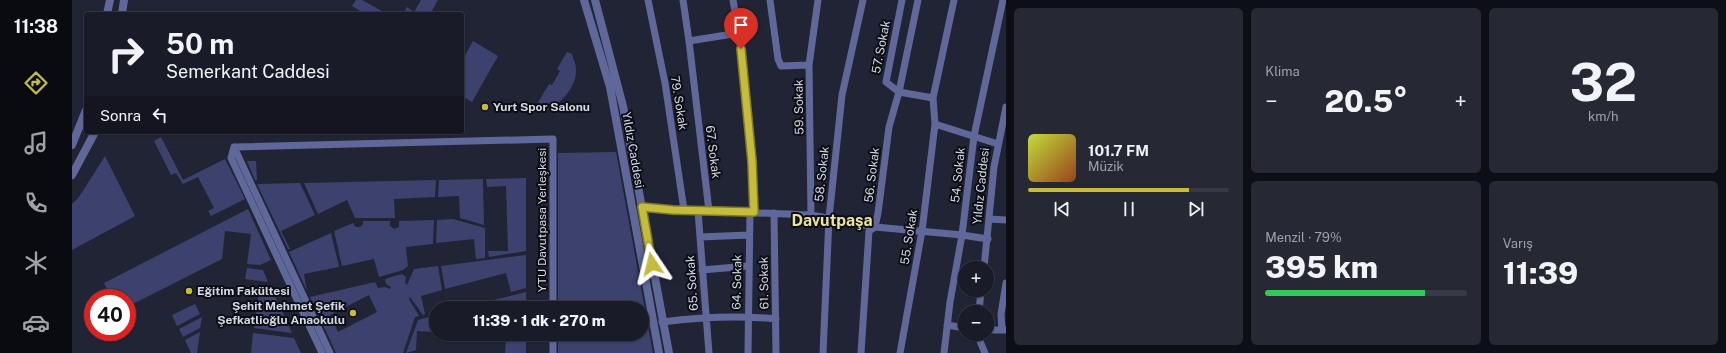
<!DOCTYPE html>
<html lang="tr">
<meta charset="utf-8">
<style>
:root{--surface:#191b28;--page:#262834;--text:#f1f3f6;--muted:#9fa1a8;--line:#373945;--accent:#c5bc3d}
body{margin:0;font-family:"Public Sans",sans-serif;background:var(--page);color:var(--text);height:100vh;display:flex;flex-direction:column;font-size:15px;white-space:nowrap}
*{box-sizing:border-box;margin:0}
p{font-size:13px;color:var(--muted)}
.icon{flex:none;width:22px;height:22px;fill:none;stroke:currentColor;stroke-width:2;stroke-linecap:round;stroke-linejoin:round}
.map{position:relative;flex:1;overflow:hidden}
.panel{display:flex;flex-direction:column;gap:8px;padding:8px;background:#0e0f16;width:720px}
.panel>*{flex:none}
.banner{position:absolute;left:12px;top:12px;width:380px;height:122px;border-radius:4px;box-shadow:0 1px 3px #0004,0 0 0 1px var(--line);background:#191b28;color:var(--text);overflow:hidden}
.buttons{position:absolute;left:886px;top:261px;display:grid;gap:8px}
.buttons a{display:grid;place-items:center;width:36px;height:36px;border-radius:50%;background:var(--surface);box-shadow:0 1px 3px #0004,0 0 0 1px var(--line);font-size:20px}
.speed{position:absolute;left:12px;top:289px;display:flex;gap:8px;font-size:20px;font-weight:700;text-align:center}
.speed>*{display:grid;place-content:center;width:52px;height:52px;border-radius:50%;background:var(--surface);box-shadow:0 1px 3px #0004,0 0 0 1px var(--line);line-height:1}
.speed .limit{border:6px solid #d22;background:#fff;color:#111}
.pin{position:absolute;display:grid;place-items:center;width:34px;height:34px;color:#fff;margin:-41px -17px;border-radius:50% 50% 50% 0;rotate:-45deg;box-shadow:0 0 4px #0007}
.pin .icon{rotate:45deg}
.me{position:absolute;width:44px;margin:-22px;rotate:350deg;stroke-linejoin:round;filter:drop-shadow(0 0 3px #0008)}
.turn{display:flex;align-items:center;gap:14px;height:84px;padding:0 16px;font-size:18px}
.turn .icon{width:52px;height:52px;stroke-width:2.5}
.turn b{display:block;font-size:28px;line-height:34px}
.then{display:flex;align-items:center;height:38px;padding:0 16px;background:#0003;gap:8px;font-size:15px}
.big{font-size:30px;font-weight:800;line-height:1.1}
.panel .card{flex:1;display:flex;flex-direction:column;justify-content:center;gap:6px;min-width:0;padding:0 14px;border-radius:6px;background:var(--page)}
.panel .dial{align-items:center;gap:0}
.dial b{font-size:52px;line-height:1}
.song{display:flex;align-items:center;gap:12px}
.cover{width:48px;height:48px;border-radius:6px;background:linear-gradient(135deg,hsl(70 70% 55%),hsl(20 70% 35%))}
.played{height:4px;border-radius:2px;background:linear-gradient(90deg,var(--accent) 80%,var(--line) 80%)}
.keys{display:flex;justify-content:space-around;direction:ltr}
.heat{display:flex;justify-content:space-between;align-items:center;font-size:22px;direction:ltr}
.charge{height:6px;border-radius:3px;background:linear-gradient(90deg,#34c759 79%,var(--line) 0)}
.panel .tiles{flex:1;display:grid;gap:8px;grid-template-columns:repeat(3,1fr)}
.card:first-child{grid-row:span 2}
.trip{position:absolute;left:357px;top:301px;width:220px;height:40px;border-radius:20px;background:var(--surface);box-shadow:0 1px 3px #0004,0 0 0 1px var(--line);font-weight:800;line-height:40px;text-align:center}
main{display:flex;flex:1;min-height:0}
.menu{display:flex;flex-direction:column;width:72px;justify-content:space-around;align-items:center;background:#0a0b10;color:var(--muted)}
.menu .icon{width:28px;height:28px}
.menu .selected{color:var(--accent)}
.menu b{font-size:18px;color:var(--text)}
.map>svg:first-child{display:block}
.green{fill:#3c426d;fill-rule:evenodd}
.lines{fill:none;stroke-linecap:round;stroke-linejoin:round}
.minor{stroke:#60689a;stroke-width:7}
.tertiary{stroke:#60689a;stroke-width:8}
.route-casing{stroke:#807a28;stroke-width:10}
.route{stroke:#c5bc3d;stroke-width:7}
.poi-dot{fill:#c5bc3d;stroke:#0c0e15;stroke-width:1.5}
.labels{text-anchor:middle;dominant-baseline:central;stroke-width:4;stroke-linejoin:round;paint-order:stroke}
.street-label{font-size:12px;fill:#d6d9e4;stroke:#0c0e15}
.poi-label{font-size:12px;font-weight:bold;fill:#d6d9e4;stroke:#0c0e15;text-anchor:start}
.district-label{font-size:16px;font-weight:bold;fill:#ebe697;stroke:#0c0e15}
</style>
<main>
<nav class="menu">
<b>11:38</b>
<svg class="icon selected" aria-label="directions" viewBox="0 0 24 24"><path d="M12 3l9 9-9 9-9-9zM9 14v-3h6M13 9l2 2-2 2"/></svg>
<svg class="icon" aria-label="music" viewBox="0 0 24 24"><path d="M9 18V5l10-2v13"/><circle cx="6" cy="18" r="3"/><circle cx="16" cy="16" r="3"/></svg>
<svg class="icon" aria-label="phone" viewBox="0 0 24 24"><path d="M5 4h4l2 5-3 2q2 4 5 5l2-3 5 2v4C11 20 4 13 5 4z"/></svg>
<svg class="icon" aria-label="climate" viewBox="0 0 24 24"><path d="M12 3v18M4 7l16 10M4 17L20 7"/></svg>
<svg class="icon" aria-label="car" viewBox="0 0 24 24"><path d="M5 17H2v-5l4-1 3-4h7l3 4 3 1v5h-3M9 17h6M6 11h13"/><circle cx="7" cy="17" r="2"/><circle cx="17" cy="17" r="2"/></svg>
</nav>
<div class="map">
<svg width="934" height="353" viewBox="0 0 934 353">
<rect width="100%" height="100%" fill="#212435"/>
<!-- green -->
<path class="green" d="M284,0H290L315,14H293L280,6Z
M349,0H366L358,14H331L335,7L342,12Z
M401,41L426,56L400,102L390,96V61Z
M495,52L500,54C501,59 504,64 504,69C505,88 488,104 474,111L464,106L477,84L480,85L488,71L485,69Z
M89,137L111,180L153,159L173,199L139,216L136,211L142,208L126,177L111,184L104,173L99,175L82,141Z
M544,152L581,353H486V334H570V308H486V153Z
M33,156L63,216L0,250V204L7,197Z
M175,161H184L185,180H183Z
M454,178V251L417,257L416,251H436L434,186L415,187L414,179Z
M411,179L412,225L388,218L387,196L366,197L367,180Z
M364,180L363,197L322,199L323,218H283L275,200L246,214L232,183Z
M228,183L243,215L209,231L218,249H216L185,184Z
M176,209L199,260L188,265L175,264L179,234L153,231L150,259L55,307V298H40L32,283Z
M381,219L413,228V258L404,259L402,239L364,243L365,220Z
M362,220L361,244L334,247L336,266L331,270L307,277L302,259L270,266L262,231L281,223L284,227H288L291,224V221H318V226L322,229L327,227V221Z
M259,233L267,267L232,274L235,291L217,252Z
M454,255V288L439,292L434,273L373,289L369,266Z
M366,266L370,290L349,296L353,314L351,315L338,297L337,299L347,316L343,317L331,353H264L238,297L303,282L306,288L313,287L318,289L319,287L314,284L313,279L330,274L334,277L333,283L335,285L342,269ZM297,295L305,312L266,332L258,315Z
M175,268L191,270L196,282L173,279Z
M188,286L199,287L220,333L182,328Z
M454,292V308H390Z
M123,304L128,314L105,326L100,315Z
M364,315V332L345,331L344,350L334,353L346,320Z
M130,317L128,328L111,337L107,329Z
M128,332L125,353H119L113,340Z
M181,333L222,338L229,353H179Z
M384,334H454V353H433L434,338Z"/>
<g class="lines">
<!-- minor -->
<path class="minor" d="M576,0L593,83L612,210
M611,0L617,41L637,211
M661,0C674,70 679,141 682,212
M698,0L706,59L709,66L737,65
M830,0L814,82L827,92L861,98
M617,41L667,33
M863,124L926,144
M162,147L481,139V308
M162,147L258,353
M162,147L159,158L250,353
M570,207L612,210L739,215L803,227L890,235L916,239
M626,211L637,353
M702,213L704,353
M739,215L737,65L746,0
M918,219L934,220
M628,237L677,235
M912,268L922,167L934,107
M630,270L676,266
M907,312L909,290
M590,322C629,317 665,315 704,319
M875,325L893,328
M915,330H934
M930,330L929,314L934,283
M905,334L913,353
M481,353V334
M676,353L678,212
M751,353L757,218L770,95L791,0
M789,353L797,231L803,227L806,213L817,127L827,92L846,0
M828,353L850,231L863,124L861,98L882,0
M872,353L878,302L890,235L902,136L931,0"/>
<!-- tertiary -->
<path class="tertiary" d="M512,0L538,87L587,353
M523,0L551,106L597,353
M35,14L38,0
M50,14L52,0
M0,145L14,110
M0,175L23,132"/>
</g>
<g class="lines">
<defs>
<path id="route" d="M580,264L570,207L601,210L682,212L680,161L669,49"/>
</defs>
<!-- route casing -->
<use href="#route" class="route-casing"/>
<!-- route -->
<use href="#route" class="route"/>
</g>
<!-- markers -->
<g class="poi-dot">
<circle cx="413" cy="107" r="4"/>
<circle cx="117" cy="291" r="4"/>
<circle cx="281" cy="313" r="4"/>
</g>
<g class="labels">
<!-- street labels -->
<g class="street-label">
<text transform="translate(809 47) rotate(-79)">57. Sokak</text>
<text transform="translate(607 103) rotate(81)">79. Sokak</text>
<text transform="translate(727 107) rotate(-91)">59. Sokak</text>
<text transform="translate(561 150) rotate(80)">Yıldız Caddesi</text>
<text transform="translate(641 152) rotate(83)">67. Sokak</text>
<text transform="translate(750 174) rotate(-84)">58. Sokak</text>
<text transform="translate(800 175) rotate(-83)">56. Sokak</text>
<text transform="translate(886 175) rotate(-84)">54. Sokak</text>
<text transform="translate(909 186) rotate(-84)">Yıldız Caddesi</text>
<text transform="translate(470 220) rotate(-90)">YTU Davutpasa Yerleşkesi</text>
<text transform="translate(837 237) rotate(-81)">55. Sokak</text>
<text transform="translate(665 282) rotate(-89)">64. Sokak</text>
<text transform="translate(620 283) rotate(-94)">65. Sokak</text>
<text transform="translate(692 283) rotate(-91)">61. Sokak</text>
</g>
<!-- poi labels -->
<g class="poi-label">
<text x="421" y="107">Yurt Spor Salonu</text>
<text x="125" y="291">Eğitim Fakültesi</text>
<text x="273" y="306" text-anchor="end">Şehit Mehmet Şefik<tspan x="273" dy="14">Şefkatlioğlu Anaokulu</tspan></text>
</g>
<!-- district labels -->
<g class="district-label">
<text x="760" y="220">Davutpaşa</text>
</g>
</g>
</svg>
<div class="buttons">
<a>+</a>
<a>−</a>
</div>
<div class="speed"><div class="limit">40</div></div>
<div class="pin" style="left:669px;top:49px;background:#d93025"><svg class="icon" aria-label="arrive" viewBox="0 0 24 24"><path d="M6 21V4h12l-3 4 3 4H6"/></svg></div>
<svg class="me" style="left:580px;top:264px" viewBox="-20 -20 40 40"><path d="M0-17L14 15 0 8-14 15z" fill="#c5bc3d" stroke="#fff" stroke-width="4"/></svg>
<div class="trip">11:39 · 1 dk · 270 m</div>
<div class="banner">
<div class="turn"><svg class="icon" aria-label="right" viewBox="0 0 24 24"><path d="M7 20v-9h11M14 6l5 5-5 5"/></svg><div><b>50 m</b>Semerkant Caddesi</div></div>
<div class="then">Sonra<svg class="icon" aria-label="left" viewBox="0 0 24 24"><path d="M17 20v-9H6M10 6l-5 5 5 5"/></svg></div>
</div>
</div>
<section class="panel">
<div class="tiles">
<div class="card">
<div class="song"><i class="cover"></i><div><b>101.7 FM</b><p>Müzik</p></div></div>
<div class="played"></div>
<div class="keys"><svg class="icon" aria-label="previous" viewBox="0 0 24 24"><path d="M18 5L8 12l10 7zM5 5v14"/></svg><svg class="icon" aria-label="pause" viewBox="0 0 24 24"><path d="M8 5v14M16 5v14"/></svg><svg class="icon" aria-label="next" viewBox="0 0 24 24"><path d="M6 5l10 7-10 7zM19 5v14"/></svg></div>
</div>
<div class="card"><p>Klima</p>
<div class="heat"><a>−</a><b class="big">20.5°</b><a>+</a></div>
</div>
<div class="card dial"><b>32</b><p>km/h</p></div>
<div class="card"><p>Menzil · 79%</p><b class="big">395 km</b><div class="charge"></div></div>
<div class="card"><p>Varış</p><b class="big">11:39</b></div>
</div>
</section>
</main>
